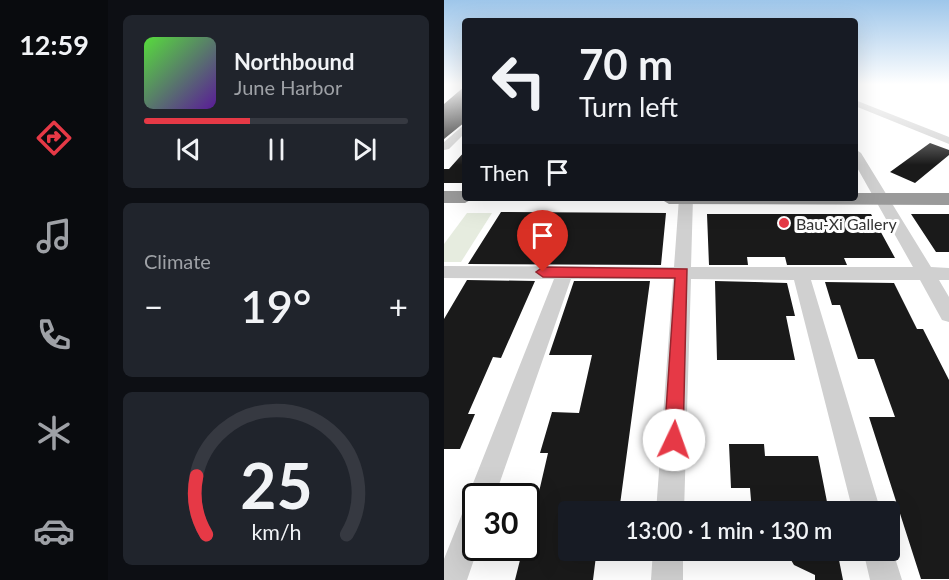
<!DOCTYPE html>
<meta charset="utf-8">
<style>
:root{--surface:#171b24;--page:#20242c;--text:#f1f3f6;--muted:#9ea1a6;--line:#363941;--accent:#e63946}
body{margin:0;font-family:Lato,sans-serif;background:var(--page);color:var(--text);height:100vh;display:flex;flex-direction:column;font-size:22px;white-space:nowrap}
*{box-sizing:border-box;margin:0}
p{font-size:20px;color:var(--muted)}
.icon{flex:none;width:33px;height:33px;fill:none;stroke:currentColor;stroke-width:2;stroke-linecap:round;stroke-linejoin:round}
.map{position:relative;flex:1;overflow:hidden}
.details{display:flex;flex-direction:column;gap:15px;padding:15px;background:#0d0f14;width:336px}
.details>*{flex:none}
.hud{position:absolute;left:18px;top:18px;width:396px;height:183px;border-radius:6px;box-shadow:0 6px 24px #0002;background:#171b24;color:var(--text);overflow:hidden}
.speed{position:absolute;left:18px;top:483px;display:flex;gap:12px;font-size:30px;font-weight:700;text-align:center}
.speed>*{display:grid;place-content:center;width:78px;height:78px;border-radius:50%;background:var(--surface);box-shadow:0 6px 24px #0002;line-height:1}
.speed .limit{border:3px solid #111;border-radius:9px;background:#fff;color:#111}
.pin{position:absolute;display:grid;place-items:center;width:51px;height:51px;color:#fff;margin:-62px -26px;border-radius:50% 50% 50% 0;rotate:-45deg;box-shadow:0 0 6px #0007}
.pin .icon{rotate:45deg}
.me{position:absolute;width:66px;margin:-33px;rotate:3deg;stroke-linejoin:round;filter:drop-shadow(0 0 4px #0008)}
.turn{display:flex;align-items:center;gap:21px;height:126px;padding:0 18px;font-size:27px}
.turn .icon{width:78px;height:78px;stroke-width:2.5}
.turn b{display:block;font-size:42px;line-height:51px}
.then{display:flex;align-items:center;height:57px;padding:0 18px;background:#0003;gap:12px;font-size:22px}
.big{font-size:45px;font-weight:600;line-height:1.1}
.details .tile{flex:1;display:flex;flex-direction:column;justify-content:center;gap:9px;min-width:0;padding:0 21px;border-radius:9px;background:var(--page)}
.details .dial{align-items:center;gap:0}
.dial svg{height:156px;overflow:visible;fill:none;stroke:var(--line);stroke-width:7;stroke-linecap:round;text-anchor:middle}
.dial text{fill:var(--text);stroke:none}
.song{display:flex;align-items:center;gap:18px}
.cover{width:72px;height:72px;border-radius:9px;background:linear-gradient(135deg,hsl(110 70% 55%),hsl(270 70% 35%))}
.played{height:6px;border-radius:3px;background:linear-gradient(90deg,var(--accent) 40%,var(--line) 40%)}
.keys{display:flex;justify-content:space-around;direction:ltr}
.heat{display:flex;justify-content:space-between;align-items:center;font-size:33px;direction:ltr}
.trip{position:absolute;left:114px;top:501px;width:342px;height:60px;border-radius:6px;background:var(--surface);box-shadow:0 6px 24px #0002;font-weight:600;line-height:60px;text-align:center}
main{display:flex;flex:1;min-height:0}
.dock{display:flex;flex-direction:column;width:108px;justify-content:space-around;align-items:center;background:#090b0e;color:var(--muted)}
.dock .icon{width:42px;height:42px}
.dock .active{color:var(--accent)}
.dock b{font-size:27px;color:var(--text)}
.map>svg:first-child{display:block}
.green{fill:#e6ecdf}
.building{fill:#1a1a1a}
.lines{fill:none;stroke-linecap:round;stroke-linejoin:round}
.minor{fill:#d0d0d0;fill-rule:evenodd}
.highway{fill:#9a9a9a;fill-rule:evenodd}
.route{fill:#e63946;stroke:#96252e;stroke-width:1.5}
.poi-dot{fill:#e63946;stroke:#fff;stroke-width:2}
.labels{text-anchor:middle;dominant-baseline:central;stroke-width:6;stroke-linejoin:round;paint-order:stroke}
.poi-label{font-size:16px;fill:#333;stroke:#fff;text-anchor:start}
</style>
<main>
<nav class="dock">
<b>12:59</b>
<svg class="icon active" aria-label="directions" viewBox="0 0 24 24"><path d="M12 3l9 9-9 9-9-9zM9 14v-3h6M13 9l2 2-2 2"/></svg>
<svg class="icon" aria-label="music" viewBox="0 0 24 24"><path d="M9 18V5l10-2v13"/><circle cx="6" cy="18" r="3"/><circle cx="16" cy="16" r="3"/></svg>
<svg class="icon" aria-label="phone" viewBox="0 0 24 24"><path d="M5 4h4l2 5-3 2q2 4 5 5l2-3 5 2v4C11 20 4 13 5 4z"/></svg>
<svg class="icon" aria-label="climate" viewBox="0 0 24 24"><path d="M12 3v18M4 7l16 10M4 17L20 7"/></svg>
<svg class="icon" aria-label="car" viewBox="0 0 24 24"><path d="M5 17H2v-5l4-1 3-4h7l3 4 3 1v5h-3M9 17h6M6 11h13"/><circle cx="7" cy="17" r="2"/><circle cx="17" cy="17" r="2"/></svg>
</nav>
<section class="details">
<div class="tile">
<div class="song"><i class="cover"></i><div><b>Northbound</b><p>June Harbor</p></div></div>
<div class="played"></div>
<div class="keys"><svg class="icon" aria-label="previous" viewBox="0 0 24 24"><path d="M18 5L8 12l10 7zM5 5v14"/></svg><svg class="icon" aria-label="pause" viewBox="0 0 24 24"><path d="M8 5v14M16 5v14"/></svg><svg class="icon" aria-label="next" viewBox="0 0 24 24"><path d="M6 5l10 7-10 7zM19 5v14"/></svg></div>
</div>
<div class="tile"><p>Climate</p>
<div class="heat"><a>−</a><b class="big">19°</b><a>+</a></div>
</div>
<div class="tile dial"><svg viewBox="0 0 100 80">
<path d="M14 69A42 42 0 1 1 86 69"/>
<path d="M14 69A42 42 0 0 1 9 39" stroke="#e63946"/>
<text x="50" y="56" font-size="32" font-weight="700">25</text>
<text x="50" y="72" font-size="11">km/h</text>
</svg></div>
</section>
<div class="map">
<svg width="505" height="580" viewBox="0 0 505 580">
<rect width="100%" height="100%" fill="#fff"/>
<!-- green -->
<path class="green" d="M23,213H48L17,262H0V244Z"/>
<!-- building -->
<path class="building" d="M21,86V122L0,139V104Z
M486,143L505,150V155L471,183L446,172Z
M21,151V183H0V169H5Z
M57,212L222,213L217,265L24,264Z
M263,214H427L451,258H400L403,265H343L341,257H303L304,265H265Z
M467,214H505V252H492Z
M23,280L91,281L57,358L49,357L24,414H31L16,449H0V319Z
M130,281H206L175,512H124V550H147L146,556H152L149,580H71L79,548H82L104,453H96L108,412L135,413L148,355H105Z
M271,281L343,283L351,316H342L351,360H273Z
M381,282L450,283L473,329H479L505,380V579H477L425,417H451L430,359H414L396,305H388Z
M285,444H320L321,456H374L385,512H308L306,488H287Z
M341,550H393L399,580H371V575L350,565Z"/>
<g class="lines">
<!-- minor -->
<path class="minor" d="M411,100L505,137V144L411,106Z
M21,124V133L5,149L0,150V142Z
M411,149L417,153L487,267L505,268V280H495L505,297V322L498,320L476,280H367L437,512H409L350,280L247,279L240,512H212L229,279H127L51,496H32V548H34L23,580H0V559L22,504L27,502L24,496L110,279L0,278V266L230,267L235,198H249L247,267H469L411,164Z
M446,542L458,580H426L419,550H446Z
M209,550H239V580H207Z"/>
<!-- highway -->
<path class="highway" d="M0,191H21V198H30L21,203H0Z
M411,193H505V205L225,204L215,198H411Z"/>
</g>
<!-- sky -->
<linearGradient id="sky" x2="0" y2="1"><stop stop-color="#9ec6ea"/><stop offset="0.51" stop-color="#fff"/><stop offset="1" stop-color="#fff" stop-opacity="0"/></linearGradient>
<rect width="505" height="165" fill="url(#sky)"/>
<!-- route -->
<path class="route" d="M99,267L243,269L239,440L236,447L230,449L223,447L220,440L231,278L99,277L92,272Z"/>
<!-- markers -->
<circle class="poi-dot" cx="340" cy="223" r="6"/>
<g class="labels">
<!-- poi labels -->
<g class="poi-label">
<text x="352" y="223">Bau-Xi Gallery</text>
</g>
</g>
</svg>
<div class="speed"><div class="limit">30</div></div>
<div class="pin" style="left:99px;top:272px;background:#d93025"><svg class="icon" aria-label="arrive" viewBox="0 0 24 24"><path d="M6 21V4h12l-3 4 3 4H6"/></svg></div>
<svg class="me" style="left:230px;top:440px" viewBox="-20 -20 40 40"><circle r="19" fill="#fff"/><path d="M0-13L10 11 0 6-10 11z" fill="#e63946"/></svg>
<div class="trip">13:00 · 1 min · 130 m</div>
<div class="hud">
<div class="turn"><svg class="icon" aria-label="left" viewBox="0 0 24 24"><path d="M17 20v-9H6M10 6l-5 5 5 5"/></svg><div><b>70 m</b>Turn left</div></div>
<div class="then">Then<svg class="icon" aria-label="arrive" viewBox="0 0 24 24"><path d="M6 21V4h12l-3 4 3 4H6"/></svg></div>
</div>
</div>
</main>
